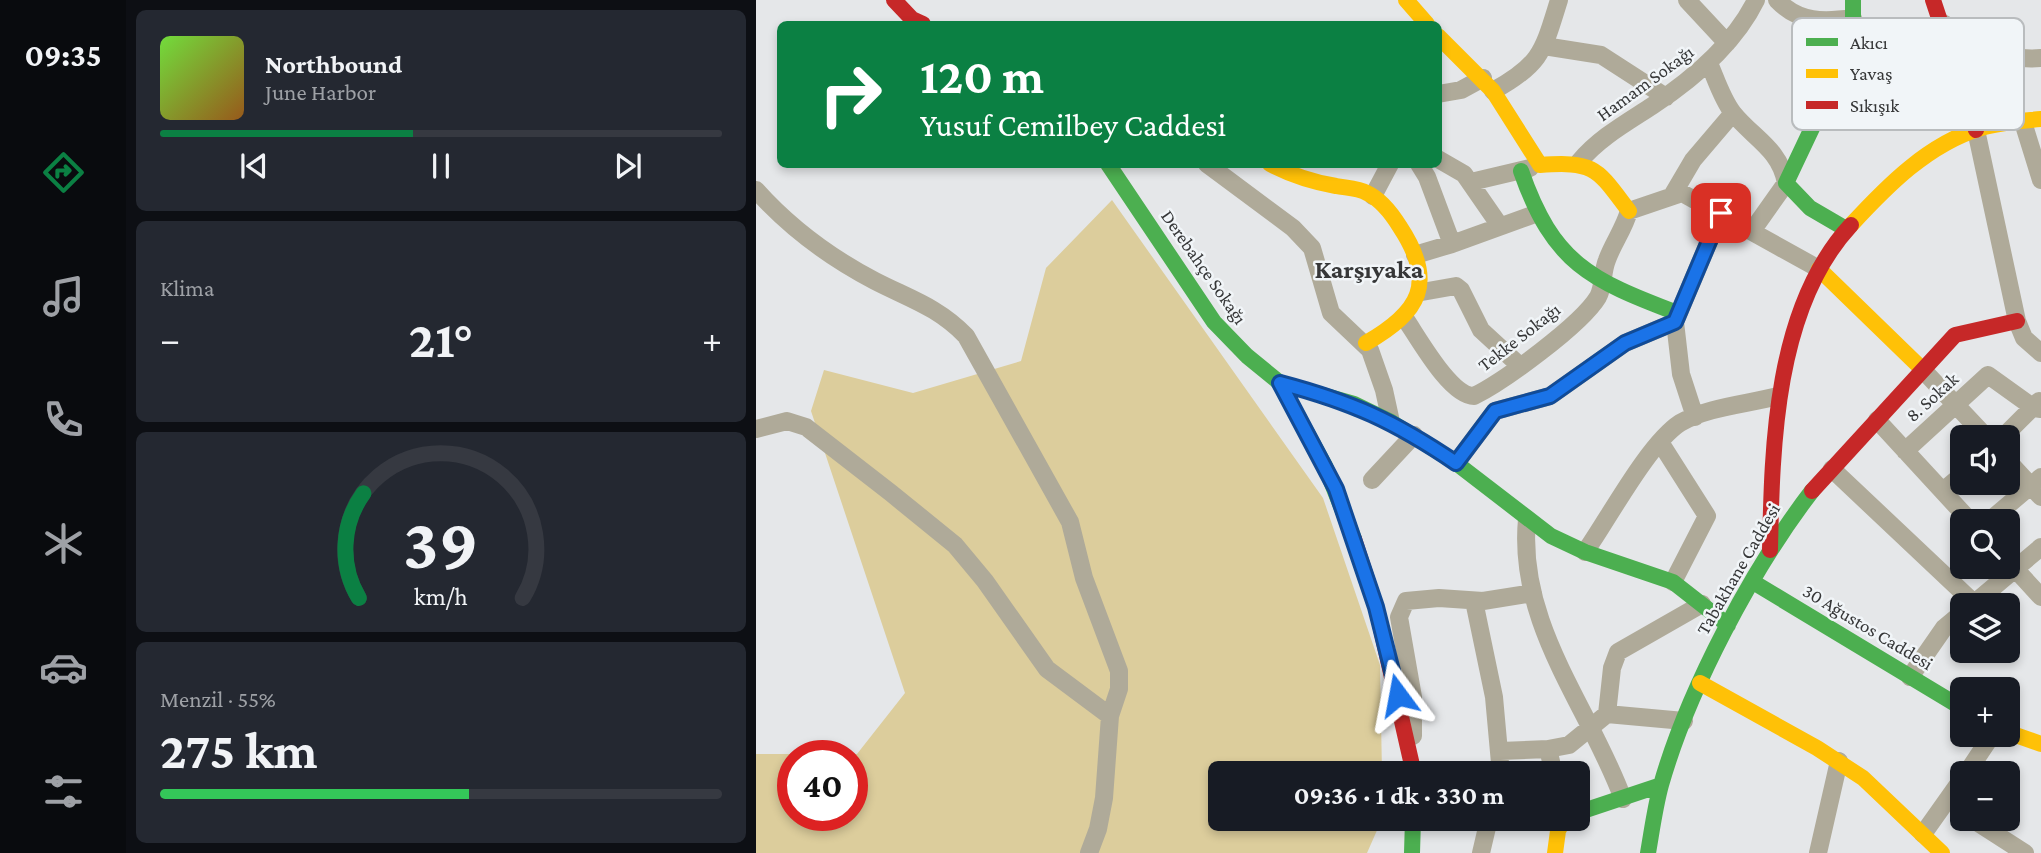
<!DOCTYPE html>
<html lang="tr">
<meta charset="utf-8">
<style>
:root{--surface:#171b24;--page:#242831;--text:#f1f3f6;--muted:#9ea1a6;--line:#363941;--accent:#0b8043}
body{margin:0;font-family:"Crimson Pro",serif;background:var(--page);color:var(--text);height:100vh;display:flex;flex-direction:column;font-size:26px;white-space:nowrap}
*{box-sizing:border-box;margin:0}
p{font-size:23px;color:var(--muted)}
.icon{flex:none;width:38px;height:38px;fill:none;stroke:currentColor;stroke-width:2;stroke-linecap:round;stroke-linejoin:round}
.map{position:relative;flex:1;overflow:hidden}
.side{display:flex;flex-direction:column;gap:10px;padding:10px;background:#0d0f14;width:630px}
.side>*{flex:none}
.banner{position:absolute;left:21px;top:21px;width:665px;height:147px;border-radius:10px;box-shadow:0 4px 10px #0003;background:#0b8043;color:#fff;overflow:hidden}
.controls{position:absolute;left:1194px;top:425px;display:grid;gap:14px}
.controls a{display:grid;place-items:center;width:70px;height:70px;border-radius:10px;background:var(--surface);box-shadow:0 4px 10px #0003;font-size:35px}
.speed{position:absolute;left:21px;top:740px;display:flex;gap:14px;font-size:35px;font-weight:700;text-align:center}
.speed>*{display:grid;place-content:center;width:91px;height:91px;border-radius:50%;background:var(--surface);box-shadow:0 4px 10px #0003;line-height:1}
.speed .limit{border:10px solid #d22;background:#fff;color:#111}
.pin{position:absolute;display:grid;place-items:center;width:60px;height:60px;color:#fff;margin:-30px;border-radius:14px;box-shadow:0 4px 10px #0006}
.me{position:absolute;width:77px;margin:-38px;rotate:347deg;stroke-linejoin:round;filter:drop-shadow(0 0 5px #0008)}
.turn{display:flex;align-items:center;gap:24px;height:147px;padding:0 28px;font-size:32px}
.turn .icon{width:91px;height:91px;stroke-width:2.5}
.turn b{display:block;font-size:49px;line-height:60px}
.big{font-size:52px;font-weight:700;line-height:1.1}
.side .widget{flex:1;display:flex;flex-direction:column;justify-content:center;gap:10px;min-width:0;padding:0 24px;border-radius:10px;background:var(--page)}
.side .dial{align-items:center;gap:0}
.dial svg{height:182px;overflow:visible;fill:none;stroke:var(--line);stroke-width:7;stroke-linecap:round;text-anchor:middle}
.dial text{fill:var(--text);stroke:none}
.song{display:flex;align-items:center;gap:21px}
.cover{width:84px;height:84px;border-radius:10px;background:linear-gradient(135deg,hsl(100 70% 55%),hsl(30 70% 35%))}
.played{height:7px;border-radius:4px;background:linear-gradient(90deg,var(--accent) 45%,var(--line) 45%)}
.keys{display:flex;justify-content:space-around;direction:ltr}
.heat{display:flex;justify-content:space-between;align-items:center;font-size:38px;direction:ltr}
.charge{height:10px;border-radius:5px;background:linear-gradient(90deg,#34c759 55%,var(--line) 0)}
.trip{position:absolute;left:452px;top:761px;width:382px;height:70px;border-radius:10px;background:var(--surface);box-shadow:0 4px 10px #0003;font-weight:700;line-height:70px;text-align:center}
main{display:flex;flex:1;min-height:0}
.tabs{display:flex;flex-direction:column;width:126px;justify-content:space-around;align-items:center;background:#090b0e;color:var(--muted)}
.tabs .icon{width:49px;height:49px}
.tabs .selected{color:var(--accent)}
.tabs b{font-size:32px;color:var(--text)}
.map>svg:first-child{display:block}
.forest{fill:#dccd9c;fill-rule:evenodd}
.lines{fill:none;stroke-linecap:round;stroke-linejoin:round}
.street{stroke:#afaa99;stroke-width:18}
.fast{stroke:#4caf50;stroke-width:16}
.slow{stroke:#ffc107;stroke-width:16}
.jam{stroke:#c62828;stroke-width:16}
.route-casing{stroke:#114b97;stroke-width:18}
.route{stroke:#1a73e8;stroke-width:12}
.labels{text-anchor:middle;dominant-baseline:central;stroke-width:5;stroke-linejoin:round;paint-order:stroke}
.street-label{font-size:19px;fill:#363738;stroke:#f1f5f8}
.district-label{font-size:26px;font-weight:bold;fill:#363738;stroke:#f1f5f8}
.key{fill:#f1f5f8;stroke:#b9bcbe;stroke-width:2}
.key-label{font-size:19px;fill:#363738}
</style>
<main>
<nav class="tabs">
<b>09:35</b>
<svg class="icon selected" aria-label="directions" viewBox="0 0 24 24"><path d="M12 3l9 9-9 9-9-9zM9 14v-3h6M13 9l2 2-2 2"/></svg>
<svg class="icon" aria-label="music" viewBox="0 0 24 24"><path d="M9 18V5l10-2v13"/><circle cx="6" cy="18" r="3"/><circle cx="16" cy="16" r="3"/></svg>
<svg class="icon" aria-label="phone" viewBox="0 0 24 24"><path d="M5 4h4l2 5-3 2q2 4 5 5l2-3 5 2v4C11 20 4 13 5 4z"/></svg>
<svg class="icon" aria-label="climate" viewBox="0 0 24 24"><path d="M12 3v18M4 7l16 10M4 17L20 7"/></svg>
<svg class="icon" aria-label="car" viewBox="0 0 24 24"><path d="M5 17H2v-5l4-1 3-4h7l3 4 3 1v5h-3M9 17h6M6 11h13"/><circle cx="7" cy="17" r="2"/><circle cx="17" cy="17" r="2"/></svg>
<svg class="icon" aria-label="filters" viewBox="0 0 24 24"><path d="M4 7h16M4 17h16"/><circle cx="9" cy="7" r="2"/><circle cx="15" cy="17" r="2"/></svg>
</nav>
<section class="side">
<div class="widget">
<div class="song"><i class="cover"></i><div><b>Northbound</b><p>June Harbor</p></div></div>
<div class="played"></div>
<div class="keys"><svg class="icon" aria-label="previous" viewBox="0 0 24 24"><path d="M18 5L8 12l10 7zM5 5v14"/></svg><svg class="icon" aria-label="pause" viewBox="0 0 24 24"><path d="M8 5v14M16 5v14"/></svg><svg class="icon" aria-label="next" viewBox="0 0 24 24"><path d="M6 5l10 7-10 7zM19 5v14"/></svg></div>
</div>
<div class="widget"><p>Klima</p>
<div class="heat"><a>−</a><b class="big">21°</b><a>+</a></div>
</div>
<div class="widget dial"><svg viewBox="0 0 100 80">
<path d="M14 69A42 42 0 1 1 86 69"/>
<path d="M14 69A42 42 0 0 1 16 23" stroke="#0b8043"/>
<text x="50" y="56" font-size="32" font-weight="700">39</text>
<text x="50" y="72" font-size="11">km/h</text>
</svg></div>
<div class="widget"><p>Menzil · 55%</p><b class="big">275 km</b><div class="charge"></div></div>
</section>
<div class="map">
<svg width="1285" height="853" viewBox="0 0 1285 853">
<rect width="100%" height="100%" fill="#e5e7e9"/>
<!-- forest -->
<path class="forest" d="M356,200L567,498L624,665L626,773L464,774V819H626L611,853H0V754H101L149,693L55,411L68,370L157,393L265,361L290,268ZM37,756H96V816H37Z"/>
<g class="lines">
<!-- street -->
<path class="street" d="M931,0L971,43
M1021,0C1043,23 1068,22 1097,18
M1185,22C1218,42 1245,62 1285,58
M788,46L845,55L910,97
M953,63C960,79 966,99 977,113C997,138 1024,149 1030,183L996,231
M737,91C786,64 787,51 803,0
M682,94L705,90L727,78
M1267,122L1285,180
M1220,130L1261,321L1268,338L1285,353
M682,159L708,174L744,226
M823,162C843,138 870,123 896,106C937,79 978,45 1000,0
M451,164L537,228L556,248L575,313L614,350L628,390L635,422
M663,164L671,177L696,244L779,214
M715,182L774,168
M0,190C34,228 73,257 119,281C154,299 182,307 210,336L314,522L328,578L363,671V689L354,716L348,798L342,829L333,853
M917,194L937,160L977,113
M617,196L634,164
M659,255L696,244
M666,292L700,286L705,290L725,330L764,366
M648,317C662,337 694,396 718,396C748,381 825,325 842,297C848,286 846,272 851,260C857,243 868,229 873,211L926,193L1063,269
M1166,369L1231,438
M939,417L925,374L919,322L965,213
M1121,420L1215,522
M0,429L31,421L50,427L135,493L199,545L229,581L291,669L354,716
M1246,438L1283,401
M904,442L951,516L917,582
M1149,451L1232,375L1278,408L1285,409
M1251,460L1285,497
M700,463L739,411L794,396L869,343L919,322
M1076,469L1218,603
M616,480L658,435
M1187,491L1206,475
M771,519C761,625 833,706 867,799
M1232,522L1285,477
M829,552C853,518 892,444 924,423C951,407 992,404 1022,396
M1251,560L1285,597
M718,601L738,697L745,774
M1215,606L1285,547
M1154,677L1188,628L1206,613
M851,714L856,668L862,652L946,604
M657,736V697L643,617L650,601L683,598L727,601L777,593
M792,749L798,774
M744,751L792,749L813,745L851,714L928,721
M1210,774L1236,735
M1216,819L1269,853
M1167,834L1206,779
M725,853L733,819
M1062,853L1083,761"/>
<!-- fast -->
<path class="fast" d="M352,164L458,322L491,356L524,383L569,466L598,539
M765,171C797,263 834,280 921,313
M1090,229L1054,208L1030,183L1092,52L1097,31V0
M524,383L598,404L635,422L700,463L795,536L829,552L917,582L972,625
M997,582L1206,708
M821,813L905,785
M656,853L657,819
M892,853C896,830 899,807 905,785C932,690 996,569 1056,491"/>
<!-- slow -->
<path class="slow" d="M650,0L671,24
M682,36L737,91L784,165C840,161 841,169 873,211
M514,164C535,175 557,182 580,186C590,188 602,188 611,193C626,200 636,214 644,227C681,283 664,312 610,343
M1095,225C1131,186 1172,144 1225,128C1245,122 1265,121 1285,119
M1063,269L1166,369
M944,683L1061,748L1107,778L1186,853
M1251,732L1285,744
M799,853L802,831L808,819"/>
<!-- jam -->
<path class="jam" d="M138,0L156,19L167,24
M1177,0L1220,130
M1056,491L1199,335L1261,321
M598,539L620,607L658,774
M1014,550C1016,445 1019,307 1095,225"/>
</g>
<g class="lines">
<defs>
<path id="route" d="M642,695L620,607L580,489L524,383C596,402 638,421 700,463L739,411L794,396L869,343L919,322L965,213"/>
</defs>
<!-- route casing -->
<use href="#route" class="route-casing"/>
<!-- route -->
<use href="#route" class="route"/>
</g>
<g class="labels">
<!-- street labels -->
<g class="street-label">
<text transform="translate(889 83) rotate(-36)">Hamam Sokağı</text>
<text transform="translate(448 267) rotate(55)">Derebahçe Sokağı</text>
<text transform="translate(763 337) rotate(-38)">Tekke Sokağı</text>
<text transform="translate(1176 397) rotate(-42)">8. Sokak</text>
<text transform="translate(982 569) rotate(-60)">Tabakhane Caddesi</text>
<text transform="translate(1112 627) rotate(31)">30 Ağustos Caddesi</text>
</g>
<!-- district labels -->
<g class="district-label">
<text x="613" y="269">Karşıyaka</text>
</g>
</g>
<!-- legend -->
<rect x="1036" y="18" width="232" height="112" rx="10" class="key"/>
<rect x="1050" y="38" width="32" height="8" fill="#4caf50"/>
<rect x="1050" y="69" width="32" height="9" fill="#ffc107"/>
<rect x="1050" y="101" width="32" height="8" fill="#c62828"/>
<g class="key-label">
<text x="1094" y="49">Akıcı</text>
<text x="1094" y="80">Yavaş</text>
<text x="1094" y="112">Sıkışık</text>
</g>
</svg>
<div class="controls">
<a><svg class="icon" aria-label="sound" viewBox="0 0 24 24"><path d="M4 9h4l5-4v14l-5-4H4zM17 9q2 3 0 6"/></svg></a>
<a><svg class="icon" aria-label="search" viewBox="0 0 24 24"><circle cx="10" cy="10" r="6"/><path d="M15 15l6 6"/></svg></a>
<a><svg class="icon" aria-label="layers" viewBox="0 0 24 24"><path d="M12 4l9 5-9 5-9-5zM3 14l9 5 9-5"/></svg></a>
<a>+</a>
<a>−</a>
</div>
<div class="speed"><div class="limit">40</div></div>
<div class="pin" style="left:965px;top:213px;background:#d93025"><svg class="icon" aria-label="arrive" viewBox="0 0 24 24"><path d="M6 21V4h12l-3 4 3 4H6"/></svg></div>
<svg class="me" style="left:642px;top:695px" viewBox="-20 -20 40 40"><path d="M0-17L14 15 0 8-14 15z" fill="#1a73e8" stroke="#fff" stroke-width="4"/></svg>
<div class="trip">09:36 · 1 dk · 330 m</div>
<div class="banner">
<div class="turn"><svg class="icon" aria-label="right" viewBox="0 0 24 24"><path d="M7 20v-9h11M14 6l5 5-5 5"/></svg><div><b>120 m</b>Yusuf Cemilbey Caddesi</div></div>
</div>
</div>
</main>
